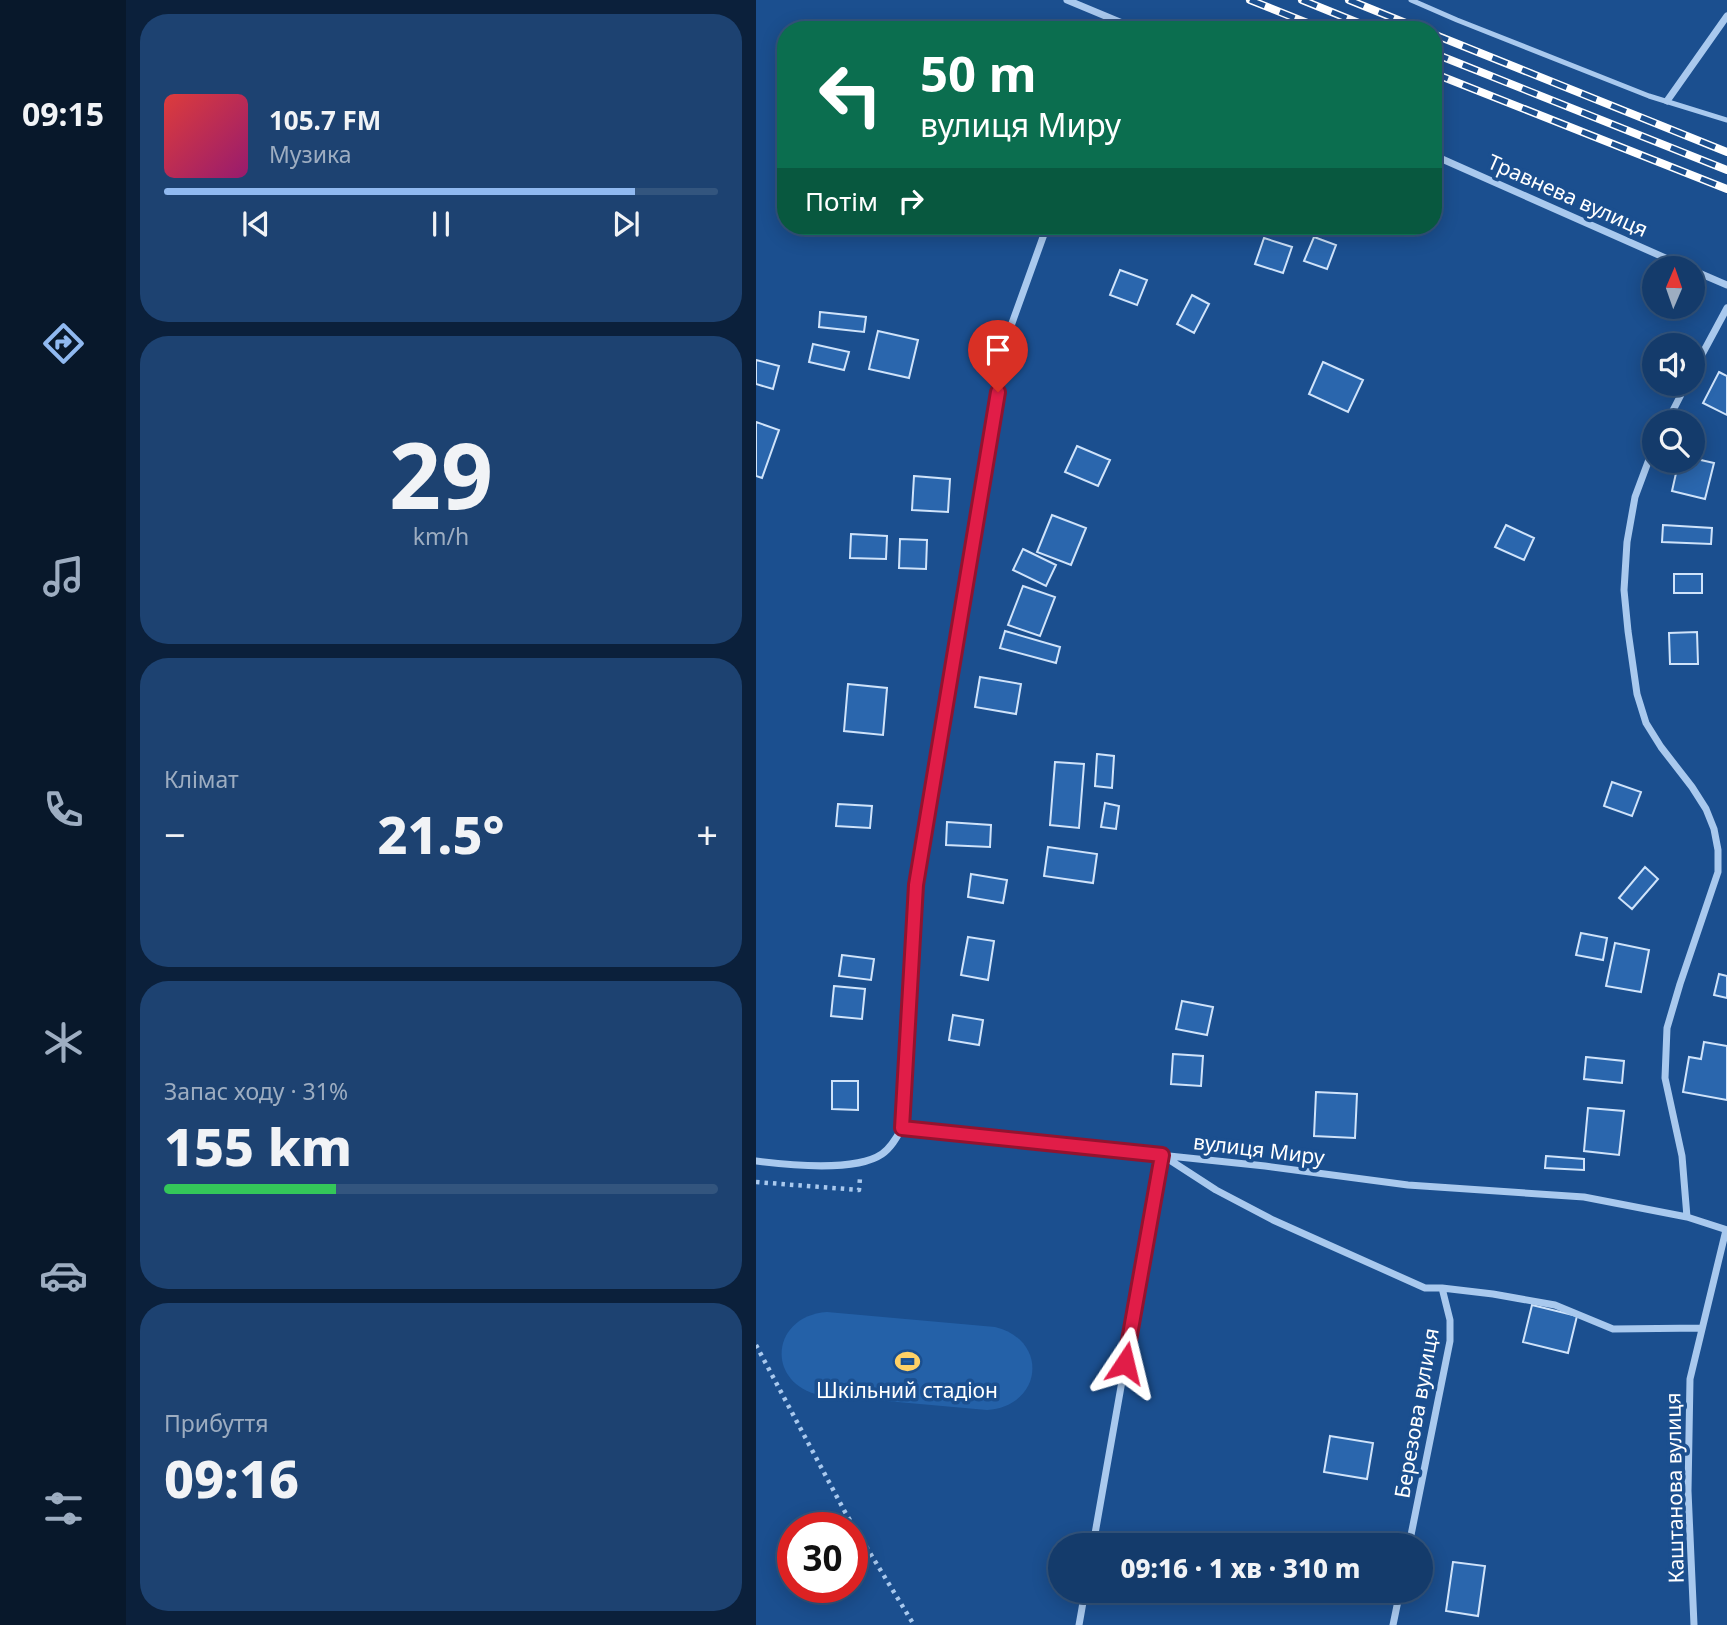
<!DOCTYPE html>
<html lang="uk">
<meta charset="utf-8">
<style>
:root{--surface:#143b6b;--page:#1d4271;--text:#f1f3f6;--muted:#9dadc1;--line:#33557e;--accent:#90b9f0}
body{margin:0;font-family:"Noto Sans",sans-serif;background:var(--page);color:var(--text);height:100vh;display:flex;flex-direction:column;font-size:26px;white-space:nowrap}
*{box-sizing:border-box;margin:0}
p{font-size:23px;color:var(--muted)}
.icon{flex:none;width:38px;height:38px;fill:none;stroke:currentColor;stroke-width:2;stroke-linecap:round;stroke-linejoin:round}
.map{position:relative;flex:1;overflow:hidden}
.drawer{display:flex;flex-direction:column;gap:14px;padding:14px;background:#0b203b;width:630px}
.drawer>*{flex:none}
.top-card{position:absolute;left:21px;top:21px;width:665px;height:214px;border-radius:28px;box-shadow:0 4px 18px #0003,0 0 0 2px var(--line);background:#0b6e4f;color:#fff;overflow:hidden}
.needle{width:46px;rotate:2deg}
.controls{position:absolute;left:886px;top:256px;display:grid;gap:14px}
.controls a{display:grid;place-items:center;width:63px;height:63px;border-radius:50%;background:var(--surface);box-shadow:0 4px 18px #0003,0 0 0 2px var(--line);font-size:35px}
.speed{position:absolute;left:21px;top:1512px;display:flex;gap:14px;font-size:35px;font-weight:700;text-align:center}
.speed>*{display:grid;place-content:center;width:91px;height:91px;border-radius:50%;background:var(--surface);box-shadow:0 4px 18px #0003,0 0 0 2px var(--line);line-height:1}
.speed .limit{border:10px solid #d22;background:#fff;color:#111}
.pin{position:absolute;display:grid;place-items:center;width:60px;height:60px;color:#fff;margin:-72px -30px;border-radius:50% 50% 50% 0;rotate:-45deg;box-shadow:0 0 7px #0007}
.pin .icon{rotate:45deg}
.me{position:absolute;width:77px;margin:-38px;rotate:10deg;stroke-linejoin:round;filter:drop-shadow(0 0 5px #0008)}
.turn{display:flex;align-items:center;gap:24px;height:147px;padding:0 28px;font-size:32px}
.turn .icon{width:91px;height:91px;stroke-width:2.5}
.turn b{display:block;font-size:49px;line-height:60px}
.then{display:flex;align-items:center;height:66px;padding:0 28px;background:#0003;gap:14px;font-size:26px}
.big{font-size:52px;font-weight:800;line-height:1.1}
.drawer .widget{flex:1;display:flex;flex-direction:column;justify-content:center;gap:10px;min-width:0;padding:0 24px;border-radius:28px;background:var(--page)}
.drawer .dial{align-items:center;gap:0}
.dial b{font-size:91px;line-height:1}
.song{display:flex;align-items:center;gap:21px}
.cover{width:84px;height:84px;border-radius:10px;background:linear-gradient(135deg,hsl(0 70% 55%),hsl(320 70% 35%))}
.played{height:7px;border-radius:4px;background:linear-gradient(90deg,var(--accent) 85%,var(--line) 85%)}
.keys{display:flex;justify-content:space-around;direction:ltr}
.heat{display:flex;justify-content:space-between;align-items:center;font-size:38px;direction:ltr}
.charge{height:10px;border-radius:5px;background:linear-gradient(90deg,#34c759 31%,var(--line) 0)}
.trip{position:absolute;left:292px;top:1533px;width:385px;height:70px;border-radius:35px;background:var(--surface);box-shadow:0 4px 18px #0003,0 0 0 2px var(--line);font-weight:800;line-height:70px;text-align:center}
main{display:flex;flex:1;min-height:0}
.tab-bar{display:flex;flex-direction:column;width:126px;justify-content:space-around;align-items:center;background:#08182b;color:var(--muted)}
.tab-bar .icon{width:49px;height:49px}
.tab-bar .on{color:var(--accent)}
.tab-bar b{font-size:32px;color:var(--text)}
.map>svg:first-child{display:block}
.green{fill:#2461a8}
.building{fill:#2a66ad;stroke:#cfe3fa;stroke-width:2}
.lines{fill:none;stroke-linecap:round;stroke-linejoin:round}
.path{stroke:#a9c9ee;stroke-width:4.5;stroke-dasharray:3.5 5;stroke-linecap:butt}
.service{stroke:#a9c9ee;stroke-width:5}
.minor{stroke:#a9c9ee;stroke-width:7}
.rail-casing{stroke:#fff;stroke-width:8}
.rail{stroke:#1b4f8f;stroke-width:5;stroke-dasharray:16;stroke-linecap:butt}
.route-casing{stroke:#92132f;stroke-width:18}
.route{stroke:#e11d48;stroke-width:12}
.labels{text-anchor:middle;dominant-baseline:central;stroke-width:7;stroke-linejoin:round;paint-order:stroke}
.street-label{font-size:21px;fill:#fff;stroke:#1b4f8f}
.poi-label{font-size:21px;fill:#fff;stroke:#1b4f8f}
</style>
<main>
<nav class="tab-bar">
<b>09:15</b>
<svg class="icon on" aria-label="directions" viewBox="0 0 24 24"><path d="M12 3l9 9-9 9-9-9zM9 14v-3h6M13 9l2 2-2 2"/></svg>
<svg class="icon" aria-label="music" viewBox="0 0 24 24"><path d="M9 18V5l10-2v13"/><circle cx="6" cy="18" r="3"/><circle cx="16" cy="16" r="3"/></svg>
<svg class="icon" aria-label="phone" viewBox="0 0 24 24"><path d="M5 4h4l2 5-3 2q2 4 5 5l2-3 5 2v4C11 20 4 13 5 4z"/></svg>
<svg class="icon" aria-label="climate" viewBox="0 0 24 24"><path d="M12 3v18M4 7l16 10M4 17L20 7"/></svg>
<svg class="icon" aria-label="car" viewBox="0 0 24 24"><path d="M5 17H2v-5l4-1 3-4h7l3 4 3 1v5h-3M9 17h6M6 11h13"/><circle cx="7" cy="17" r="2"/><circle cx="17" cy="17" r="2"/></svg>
<svg class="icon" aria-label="filters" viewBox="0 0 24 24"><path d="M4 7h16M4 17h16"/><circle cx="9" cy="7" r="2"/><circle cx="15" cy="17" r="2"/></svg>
</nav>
<section class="drawer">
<div class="widget">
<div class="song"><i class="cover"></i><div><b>105.7 FM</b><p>Музика</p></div></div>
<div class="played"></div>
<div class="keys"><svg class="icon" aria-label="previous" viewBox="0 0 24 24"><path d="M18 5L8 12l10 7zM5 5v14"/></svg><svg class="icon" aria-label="pause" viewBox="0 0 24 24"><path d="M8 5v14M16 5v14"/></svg><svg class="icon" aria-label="next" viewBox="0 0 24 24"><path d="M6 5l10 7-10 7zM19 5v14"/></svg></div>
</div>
<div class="widget dial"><b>29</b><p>km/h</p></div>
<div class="widget"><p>Клімат</p>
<div class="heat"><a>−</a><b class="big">21.5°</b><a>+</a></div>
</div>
<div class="widget"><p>Запас ходу · 31%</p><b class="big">155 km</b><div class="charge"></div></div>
<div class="widget"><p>Прибуття</p><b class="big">09:16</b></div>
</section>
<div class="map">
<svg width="971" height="1625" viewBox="0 0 971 1625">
<rect width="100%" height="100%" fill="#1b4f8f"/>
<!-- green -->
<path class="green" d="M71,1312L239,1327C293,1340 287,1406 231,1410L63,1395C9,1382 15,1316 71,1312Z"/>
<!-- building -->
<path class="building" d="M558,237L580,245L571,269L548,261Z
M508,238L536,247L527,273L499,264Z
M364,270L391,280L381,305L354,295Z
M436,295L453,304L438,333L421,324Z
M64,312L110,317L108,332L63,327Z
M122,331L162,340L153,378L113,369Z
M57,344L93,352L88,370L53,362Z
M0,360L23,366L17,389L0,384Z
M567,362L607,380L592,412L553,394Z
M963,372L971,376V415L947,403Z
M0,422L23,430L6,478L0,476Z
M321,446L354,460L342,486L309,472Z
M936,458L958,463L949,499L916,491L923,460H936Z
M158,476L194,479L192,512L156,510Z
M296,515L330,528L315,565L281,552Z
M750,525L778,538L768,560L739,547Z
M907,525L956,528L955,544L906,542Z
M95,534L131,536L130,559L94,558Z
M144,539L171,540L170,569L143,568Z
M267,549L300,565L290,586L257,570Z
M918,574H946V593H918Z
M267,586L299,597L284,636L252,625Z
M249,631L304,647L300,663L244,648Z
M941,632L942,664H914L913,633Z
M224,677L265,684L260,714L219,707Z
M92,684L131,688L127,735L88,731Z
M341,754L358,756L356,788L339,786Z
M299,762L328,764L323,828L294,825Z
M856,782L885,792L876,816L848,806Z
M349,803L363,806L360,829L345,827Z
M82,804L116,806L114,828L80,826Z
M191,822L235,825L234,847L190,845Z
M292,847L341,854L337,883L288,876Z
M889,867L902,879L876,909L863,898Z
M215,874L251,880L247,903L212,897Z
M825,933L851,938L847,960L820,955Z
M212,937L238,941L232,980L205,975Z
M859,943L893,950L885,992L850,986Z
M86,955L118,959L115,980L83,976Z
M963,974L971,976V998L958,995Z
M78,986L109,989L106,1019L75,1016Z
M426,1001L457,1007L451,1035L420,1029Z
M197,1015L227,1020L223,1045L193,1040Z
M948,1042L971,1046V1100L927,1092L933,1057L945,1059Z
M417,1054L447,1056L445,1086L415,1084Z
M830,1057L868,1061L866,1083L828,1079Z
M76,1081H102V1110L76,1109Z
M560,1092L601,1094L599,1138L558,1136Z
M832,1108L868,1111L863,1155L828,1151Z
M790,1156L828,1159V1170L789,1168Z
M776,1305L821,1316L812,1353L767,1342Z
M574,1436L617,1443L611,1479L568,1472Z
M697,1562L729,1566L722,1616L690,1611Z"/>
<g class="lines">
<!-- path -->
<path class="path" d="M0,1182L103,1190L104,1178
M0,1345L89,1512L158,1625"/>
<!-- service -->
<path class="service" d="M655,0L701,20L893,96L971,120"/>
<!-- minor -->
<path class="minor" d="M311,0L383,30
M911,101L971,16
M677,155L932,268
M936,270L971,285
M936,373L971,308
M911,422L931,383
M898,446L879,497L871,542L868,590L872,631L881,694L890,723L905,747L936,787L950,809L958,829L962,850V872L924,984L911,1028L909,1078L926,1156L931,1217
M146,1128L160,885L251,337L291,226
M0,1161C31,1165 100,1172 126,1154C135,1148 141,1137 146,1128L509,1166L652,1185L828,1197L931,1217L971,1230
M337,1545L406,1155L460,1190L517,1220L669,1288H686L737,1294L799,1305L857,1329L946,1328
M653,1545L694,1341V1320L686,1288
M323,1625L329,1591
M637,1625L644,1591
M938,1625L932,1491L934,1379L970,1230"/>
<defs>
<path id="rail" d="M494,0L569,30
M546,0L620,30
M593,0L667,30
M677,34L971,152
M677,53L971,170
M677,73L971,189"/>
</defs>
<!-- rail casing -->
<use href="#rail" class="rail-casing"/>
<!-- rail -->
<use href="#rail" class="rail"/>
</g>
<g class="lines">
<defs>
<path id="route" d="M242,392L160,885L146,1128L406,1155L369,1363"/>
</defs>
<!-- route casing -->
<use href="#route" class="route-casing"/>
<!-- route -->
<use href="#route" class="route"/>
</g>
<!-- icons -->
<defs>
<symbol id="stadium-bare" viewBox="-9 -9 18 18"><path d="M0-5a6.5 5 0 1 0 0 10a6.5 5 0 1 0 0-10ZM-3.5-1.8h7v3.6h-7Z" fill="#ffd166" stroke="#1b4f8f" stroke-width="2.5" paint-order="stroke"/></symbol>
</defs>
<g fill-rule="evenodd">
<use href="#stadium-bare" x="134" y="1344" width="35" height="35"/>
</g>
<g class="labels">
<!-- street labels -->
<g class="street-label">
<text transform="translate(812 195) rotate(24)">Травнева вулиця</text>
<text transform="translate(503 1149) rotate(7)">вулиця Миру</text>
<text transform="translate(660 1413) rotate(-80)">Березова вулиця</text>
<text transform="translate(918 1488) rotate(-91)">Каштанова вулиця</text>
</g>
<!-- poi labels -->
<g class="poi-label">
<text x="151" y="1390">Шкільний стадіон</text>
</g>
</g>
</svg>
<div class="controls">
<a><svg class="needle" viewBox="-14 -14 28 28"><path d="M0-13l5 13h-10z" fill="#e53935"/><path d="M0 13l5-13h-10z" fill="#9dadc1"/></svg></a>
<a><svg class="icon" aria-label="sound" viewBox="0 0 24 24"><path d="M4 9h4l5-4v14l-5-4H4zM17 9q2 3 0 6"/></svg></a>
<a><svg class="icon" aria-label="search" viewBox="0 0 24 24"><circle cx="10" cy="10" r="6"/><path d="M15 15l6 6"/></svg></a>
</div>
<div class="speed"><div class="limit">30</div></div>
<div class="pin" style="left:242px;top:392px;background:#d93025"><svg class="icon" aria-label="arrive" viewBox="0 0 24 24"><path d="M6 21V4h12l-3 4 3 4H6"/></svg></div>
<svg class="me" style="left:369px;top:1363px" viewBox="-20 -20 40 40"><path d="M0-17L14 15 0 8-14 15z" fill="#e11d48" stroke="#fff" stroke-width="4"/></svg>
<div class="trip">09:16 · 1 хв · 310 m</div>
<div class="top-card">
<div class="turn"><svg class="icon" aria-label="left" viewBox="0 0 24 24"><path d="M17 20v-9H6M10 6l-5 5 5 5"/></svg><div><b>50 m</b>вулиця Миру</div></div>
<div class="then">Потім<svg class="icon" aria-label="right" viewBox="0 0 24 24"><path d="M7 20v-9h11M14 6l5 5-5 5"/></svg></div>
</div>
</div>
</main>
